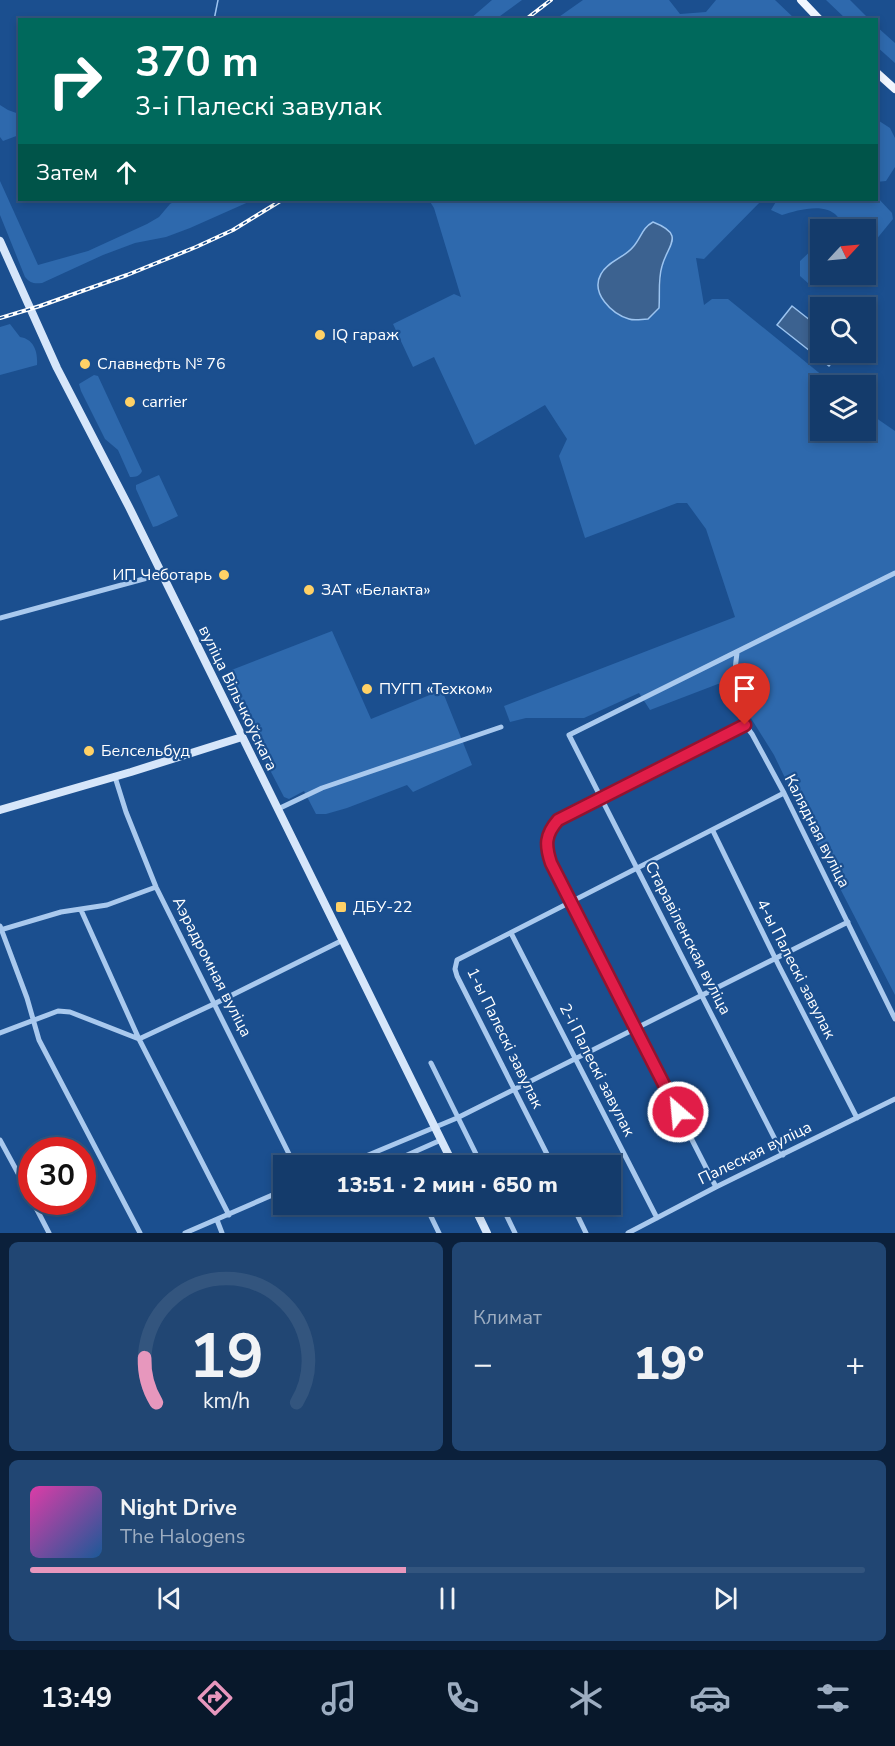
<!DOCTYPE html>
<html lang="ru">
<meta charset="utf-8">
<style>
:root{--surface:#143b6b;--page:#214673;--text:#f1f3f6;--muted:#9dadc1;--line:#33557e;--accent:#e797bd}
body{margin:0;font-family:"Nunito Sans",sans-serif;background:var(--page);color:var(--text);height:100vh;display:flex;flex-direction:column;font-size:22px;white-space:nowrap}
*{box-sizing:border-box;margin:0}
p{font-size:20px;color:var(--muted)}
.icon{flex:none;width:33px;height:33px;fill:none;stroke:currentColor;stroke-width:2;stroke-linecap:round;stroke-linejoin:round}
.map{position:relative;height:1233px;overflow:hidden}
.details{display:flex;flex-direction:column;gap:9px;padding:9px;background:#0b203b;flex:1}
.details>*{flex:none}
.top-card{position:absolute;left:18px;top:18px;width:860px;height:183px;border-radius:0px;box-shadow:0 3px 9px #0003,0 0 0 2px var(--line);background:#00695c;color:#fff;overflow:hidden}
.needle{width:39px;rotate:64deg}
.fabs{position:absolute;left:810px;top:219px;display:grid;gap:12px}
.fabs a{display:grid;place-items:center;width:66px;height:66px;border-radius:0px;background:var(--surface);box-shadow:0 3px 9px #0003,0 0 0 2px var(--line);font-size:30px}
.speed{position:absolute;left:18px;top:1137px;display:flex;gap:12px;font-size:30px;font-weight:700;text-align:center}
.speed>*{display:grid;place-content:center;width:78px;height:78px;border-radius:50%;background:var(--surface);box-shadow:0 3px 9px #0003,0 0 0 2px var(--line);line-height:1}
.speed .limit{border:9px solid #d22;background:#fff;color:#111}
.pin{position:absolute;display:grid;place-items:center;width:51px;height:51px;color:#fff;margin:-62px -26px;border-radius:50% 50% 50% 0;rotate:-45deg;box-shadow:0 0 6px #0007}
.pin .icon{rotate:45deg}
.me{position:absolute;width:66px;margin:-33px;rotate:333deg;stroke-linejoin:round;filter:drop-shadow(0 0 4px #0008)}
.turn{display:flex;align-items:center;gap:21px;height:126px;padding:0 18px;font-size:27px}
.turn .icon{width:78px;height:78px;stroke-width:2.5}
.turn b{display:block;font-size:42px;line-height:51px}
.then{display:flex;align-items:center;height:57px;padding:0 18px;background:#0003;gap:12px;font-size:22px}
.big{font-size:45px;font-weight:800;line-height:1.1}
.details .tile{flex:1;display:flex;flex-direction:column;justify-content:center;gap:9px;min-width:0;padding:0 21px;border-radius:9px;background:var(--page)}
.details .dial{align-items:center;gap:0}
.dial svg{height:156px;overflow:visible;fill:none;stroke:var(--line);stroke-width:7;stroke-linecap:round;text-anchor:middle}
.dial text{fill:var(--text);stroke:none}
.song{display:flex;align-items:center;gap:18px}
.cover{width:72px;height:72px;border-radius:9px;background:linear-gradient(135deg,hsl(320 70% 55%),hsl(210 70% 35%))}
.played{height:6px;border-radius:3px;background:linear-gradient(90deg,var(--accent) 45%,var(--line) 45%)}
.keys{display:flex;justify-content:space-around;direction:ltr}
.heat{display:flex;justify-content:space-between;align-items:center;font-size:33px;direction:ltr}
.details .tiles{flex:1;display:grid;gap:9px;grid-template-columns:1fr 1fr}
.tile:last-child{grid-column:span 2}
.trip{position:absolute;left:273px;top:1155px;width:348px;height:60px;border-radius:0px;background:var(--surface);box-shadow:0 3px 9px #0003,0 0 0 2px var(--line);font-weight:800;line-height:60px;text-align:center}
.tabs{display:flex;height:96px;justify-content:space-around;align-items:center;background:#08182b;color:var(--muted)}
.tabs .icon{width:42px;height:42px}
.tabs .selected{color:var(--accent)}
.tabs b{font-size:27px;color:var(--text)}
.map>svg:first-child{display:block}
.green{fill:#2e69ad;fill-rule:evenodd}
.water{fill:#3c6290;stroke:#9cc4f0;stroke-width:1.5}
.lines{fill:none;stroke-linecap:round;stroke-linejoin:round}
.stream{stroke:#9cc4f0;stroke-width:1.5}
.minor{stroke:#a9c9ee;stroke-width:5}
.secondary{stroke:#d6e6fa;stroke-width:8}
.primary{stroke:#f0f6ff;stroke-width:8}
.rail-casing{stroke:#fff;stroke-width:4}
.rail{stroke:#1b4f8f;stroke-width:1.5;stroke-dasharray:4.5;stroke-linecap:butt}
.route-casing{stroke:#92132f;stroke-width:15}
.route{stroke:#e11d48;stroke-width:10}
.poi-dot{fill:#ffd166;stroke:#1b4f8f;stroke-width:2}
.labels{text-anchor:middle;dominant-baseline:central;stroke-width:4.5;stroke-linejoin:round;paint-order:stroke}
.poi-label{font-size:16px;fill:#fff;stroke:#1b4f8f;text-anchor:start}
.street-label{font-size:16px;fill:#fff;stroke:#1b4f8f}
</style>
<div class="map">
<svg width="895" height="1233" viewBox="0 0 895 1233">
<rect width="100%" height="100%" fill="#1b4f8f"/>
<!-- green -->
<path class="green" d="M492,0H522L496,19H470Z
M583,0H669L680,14L706,12L716,0H775L795,19H556Z
M826,0H850L869,19H846Z
M876,26L895,43V63L876,46Z
M0,105L8,110L19,114V135L3,141L0,137Z
M876,119L890,128L895,138V167L886,181L876,182Z
M0,181L38,265L88,251L147,224L159,217L170,204L177,200H253L190,228L166,237L135,243L103,255L42,283C34,284 30,283 25,277L0,215Z
M876,196L892,213L893,219L866,252V230L844,229C842,226 840,220 837,216C825,202 797,210 782,215L771,210L777,200H876Z
M429,200H762L704,259L696,258L704,305L712,299H728L834,385L820,386V430H866V407L879,420L895,431V995L812,834L774,755L744,707L737,681L718,684L650,710L639,693L584,718H526L510,722L504,706L735,617L706,529L687,503H677L585,538L559,456L567,439L545,405L475,445L434,357L413,367L393,324L454,294L461,297L434,208ZM673,242L662,265L659,308L622,255L633,248Z
M820,245V274L842,275L831,282L809,284L800,276V261L815,247Z
M10,324L20,337C34,339 38,352 37,365L0,375V327Z
M94,375L98,376L142,471C140,476 136,477 130,477L118,450L105,439L81,391L79,384Z
M159,475L178,516L157,526L153,527L136,489V485Z
M332,631L371,719L442,690L472,765L413,792L407,785L347,808L326,814H316L304,791L289,799L284,797L227,687L224,676L229,671Z"/>
<!-- water -->
<path class="water" d="M653,222C686,235 668,244 662,266C658,279 660,295 659,308L648,319C642,319 635,321 629,319C612,314 590,293 601,274C608,261 624,258 633,247C641,238 642,228 653,222Z
M792,306L820,328V352L840,353L829,366L777,325Z"/>
<g class="lines">
<!-- stream -->
<path class="stream" d="M214,20L218,0"/>
<!-- minor -->
<path class="minor" d="M0,618L162,574
M737,653C733,683 730,709 752,734L784,793L895,1019
M115,777L126,812L156,887L295,1166
M278,809L322,788L501,727
M713,831L779,966L857,1118
M81,910L139,1039L229,1215
M0,926L27,998L39,1040L140,1233
M0,930L61,912L107,905L156,887
M511,933L657,1218
M0,1033L58,1011L70,1012L139,1039L216,1003L343,940
M431,1063L482,1166
M0,1140L32,1199
M783,1155L569,735L895,573
M342,1166L457,1118L848,922
M407,1166L404,1160L405,1156L441,1140
M553,1166L457,976L455,969L457,960L784,793
M716,1187L571,903C558,876 534,847 558,820L745,725
M33,1202L49,1233
M425,1204L439,1233
M501,1204L515,1233
M572,1204L586,1233
M217,1220L222,1233
M185,1233L284,1190
M628,1233L716,1187L895,1099"/>
<!-- secondary -->
<path class="secondary" d="M0,241L57,368L129,507L454,1166
M0,810L131,772L242,737
M473,1204L487,1233"/>
<!-- primary -->
<path class="primary" d="M801,0L820,20
M876,72L895,89"/>
<defs>
<path id="rail" d="M525,20L551,0
M0,318L40,306L127,275L196,247L233,230L282,200"/>
</defs>
<!-- rail casing -->
<use href="#rail" class="rail-casing"/>
<!-- rail -->
<use href="#rail" class="rail"/>
</g>
<g class="lines">
<defs>
<path id="route" d="M678,1112L551,863C545,845 545,835 558,820L745,725"/>
</defs>
<!-- route casing -->
<use href="#route" class="route-casing"/>
<!-- route -->
<use href="#route" class="route"/>
</g>
<!-- markers -->
<g class="poi-dot">
<circle cx="320" cy="335" r="6"/>
<circle cx="85" cy="364" r="6"/>
<circle cx="130" cy="402" r="6"/>
<circle cx="224" cy="575" r="6"/>
<circle cx="309" cy="590" r="6"/>
<circle cx="367" cy="689" r="6"/>
<circle cx="89" cy="751" r="6"/>
<rect x="335" y="901" width="12" height="12" rx="3"/>
</g>
<g class="labels">
<!-- poi labels -->
<g class="poi-label">
<text x="332" y="335">IQ гараж</text>
<text x="97" y="364">Славнефть № 76</text>
<text x="142" y="402">carrier</text>
<text x="212" y="575" text-anchor="end">ИП Чеботарь</text>
<text x="321" y="590">ЗАТ «Белакта»</text>
<text x="379" y="689">ПУГП «Техком»</text>
<text x="101" y="751">Белсельбуд</text>
<text x="353" y="907">ДБУ-22</text>
</g>
<!-- street labels -->
<g class="street-label">
<text transform="translate(238 698) rotate(64)">вуліца Вільчкоўскага</text>
<text transform="translate(817 831) rotate(63)">Калядная вуліца</text>
<text transform="translate(688 938) rotate(63)">Старавіленская вуліца</text>
<text transform="translate(212 967) rotate(63)">Аэрадромная вуліца</text>
<text transform="translate(796 969) rotate(63)">4-ы Палескі завулак</text>
<text transform="translate(505 1038) rotate(64)">1-ы Палескі завулак</text>
<text transform="translate(597 1070) rotate(63)">2-і Палескі завулак</text>
<text transform="translate(755 1153) rotate(-26)">Палеская вуліца</text>
</g>
</g>
</svg>
<div class="fabs">
<a><svg class="needle" viewBox="-14 -14 28 28"><path d="M0-13l5 13h-10z" fill="#e53935"/><path d="M0 13l5-13h-10z" fill="#9dadc1"/></svg></a>
<a><svg class="icon" aria-label="search" viewBox="0 0 24 24"><circle cx="10" cy="10" r="6"/><path d="M15 15l6 6"/></svg></a>
<a><svg class="icon" aria-label="layers" viewBox="0 0 24 24"><path d="M12 4l9 5-9 5-9-5zM3 14l9 5 9-5"/></svg></a>
</div>
<div class="speed"><div class="limit">30</div></div>
<div class="pin" style="left:745px;top:725px;background:#d93025"><svg class="icon" aria-label="arrive" viewBox="0 0 24 24"><path d="M6 21V4h12l-3 4 3 4H6"/></svg></div>
<svg class="me" style="left:678px;top:1112px" viewBox="-20 -20 40 40"><circle r="17" fill="#e11d48" stroke="#fff" stroke-width="3"/><path d="M0-11L8 9 0 5-8 9z" fill="#fff"/></svg>
<div class="trip">13:51 · 2 мин · 650 m</div>
<div class="top-card">
<div class="turn"><svg class="icon" aria-label="right" viewBox="0 0 24 24"><path d="M7 20v-9h11M14 6l5 5-5 5"/></svg><div><b>370 m</b>3-і Палескі завулак</div></div>
<div class="then">Затем<svg class="icon" aria-label="ahead" viewBox="0 0 24 24"><path d="M12 20V5M6 11l6-6 6 6"/></svg></div>
</div>
</div>
<section class="details">
<div class="tiles">
<div class="tile dial"><svg viewBox="0 0 100 80">
<path d="M14 69A42 42 0 1 1 86 69"/>
<path d="M14 69A42 42 0 0 1 8 46" stroke="#e797bd"/>
<text x="50" y="56" font-size="32" font-weight="700">19</text>
<text x="50" y="72" font-size="11">km/h</text>
</svg></div>
<div class="tile"><p>Климат</p>
<div class="heat"><a>−</a><b class="big">19°</b><a>+</a></div>
</div>
<div class="tile">
<div class="song"><i class="cover"></i><div><b>Night Drive</b><p>The Halogens</p></div></div>
<div class="played"></div>
<div class="keys"><svg class="icon" aria-label="previous" viewBox="0 0 24 24"><path d="M18 5L8 12l10 7zM5 5v14"/></svg><svg class="icon" aria-label="pause" viewBox="0 0 24 24"><path d="M8 5v14M16 5v14"/></svg><svg class="icon" aria-label="next" viewBox="0 0 24 24"><path d="M6 5l10 7-10 7zM19 5v14"/></svg></div>
</div>
</div>
</section>
<nav class="tabs">
<b>13:49</b>
<svg class="icon selected" aria-label="directions" viewBox="0 0 24 24"><path d="M12 3l9 9-9 9-9-9zM9 14v-3h6M13 9l2 2-2 2"/></svg>
<svg class="icon" aria-label="music" viewBox="0 0 24 24"><path d="M9 18V5l10-2v13"/><circle cx="6" cy="18" r="3"/><circle cx="16" cy="16" r="3"/></svg>
<svg class="icon" aria-label="phone" viewBox="0 0 24 24"><path d="M5 4h4l2 5-3 2q2 4 5 5l2-3 5 2v4C11 20 4 13 5 4z"/></svg>
<svg class="icon" aria-label="climate" viewBox="0 0 24 24"><path d="M12 3v18M4 7l16 10M4 17L20 7"/></svg>
<svg class="icon" aria-label="car" viewBox="0 0 24 24"><path d="M5 17H2v-5l4-1 3-4h7l3 4 3 1v5h-3M9 17h6M6 11h13"/><circle cx="7" cy="17" r="2"/><circle cx="17" cy="17" r="2"/></svg>
<svg class="icon" aria-label="filters" viewBox="0 0 24 24"><path d="M4 7h16M4 17h16"/><circle cx="9" cy="7" r="2"/><circle cx="15" cy="17" r="2"/></svg>
</nav>
